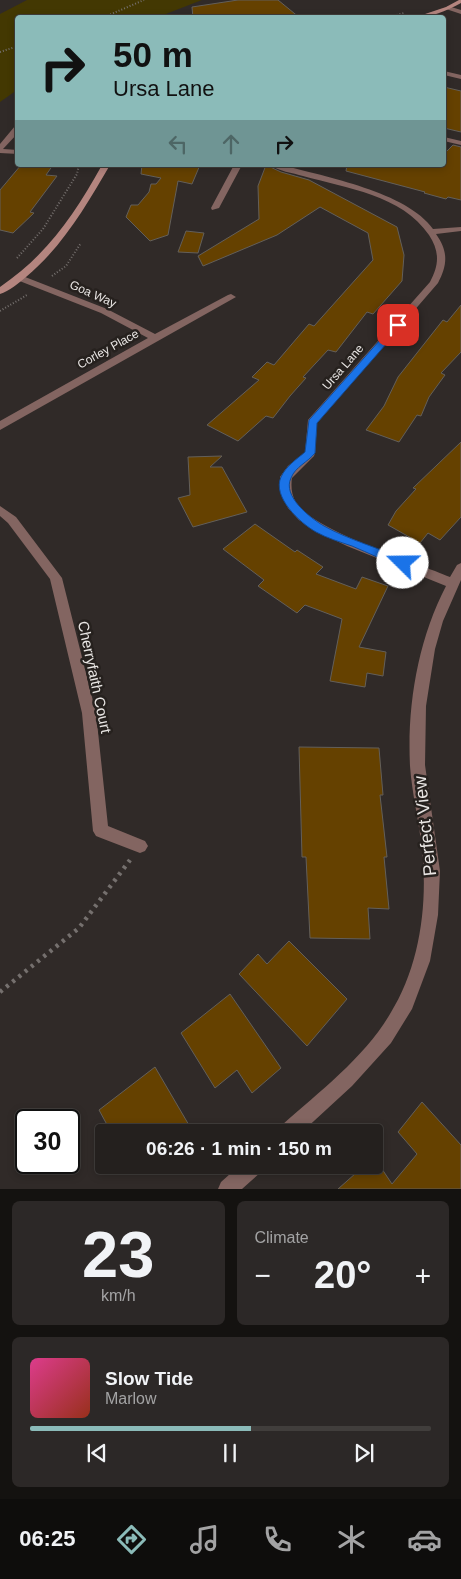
<!DOCTYPE html>
<meta charset="utf-8">
<style>
:root{--surface:#24201e;--page:#2c2827;--text:#f1f3f6;--muted:#a3a3a4;--line:#413e3c;--accent:#8bbbb9}
body{margin:0;font-family:Arial,sans-serif;background:var(--page);color:var(--text);height:100vh;display:flex;flex-direction:column;font-size:19px;white-space:nowrap}
*{box-sizing:border-box;margin:0}
p{font-size:16px;color:var(--muted)}
.icon{flex:none;width:28px;height:28px;fill:none;stroke:currentColor;stroke-width:2;stroke-linecap:round;stroke-linejoin:round}
.map{position:relative;height:1189px;overflow:hidden}
.details{display:flex;flex-direction:column;gap:12px;padding:12px;background:#141210;flex:1}
.details>*{flex:none}
.top-card{position:absolute;left:15px;top:15px;width:431px;height:152px;border-radius:5px;box-shadow:0 2px 8px #0003,0 0 0 1px var(--line);background:#8bbbb9;color:#111;overflow:hidden}
.speed{position:absolute;left:15px;top:1109px;display:flex;gap:10px;font-size:25px;font-weight:700;text-align:center}
.speed>*{display:grid;place-content:center;width:65px;height:65px;border-radius:50%;background:var(--surface);box-shadow:0 2px 8px #0003,0 0 0 1px var(--line);line-height:1}
.speed .limit{border:2px solid #111;border-radius:8px;background:#fff;color:#111}
.pin{position:absolute;display:grid;place-items:center;width:42px;height:42px;color:#fff;margin:-21px;border-radius:10px;box-shadow:0 2px 8px #0006}
.me{position:absolute;width:55px;margin:-28px;rotate:292deg;stroke-linejoin:round;filter:drop-shadow(0 0 4px #0008)}
.turn{display:flex;align-items:center;gap:18px;height:105px;padding:0 15px;font-size:22px}
.turn .icon{width:65px;height:65px;stroke-width:2.5}
.turn b{display:block;font-size:35px;line-height:42px}
.lanes{display:flex;align-items:center;height:48px;padding:0 15px;background:#0003;justify-content:center;gap:25px;direction:ltr}
.lanes .off{opacity:.35}
.big{font-size:38px;font-weight:700;line-height:1.1}
.details .widget{flex:1;display:flex;flex-direction:column;justify-content:center;gap:8px;min-width:0;padding:0 18px;border-radius:8px;background:var(--page)}
.details .dial{align-items:center;gap:0}
.dial b{font-size:65px;line-height:1}
.song{display:flex;align-items:center;gap:15px}
.cover{width:60px;height:60px;border-radius:8px;background:linear-gradient(135deg,hsl(330 70% 55%),hsl(10 70% 35%))}
.played{height:5px;border-radius:2px;background:linear-gradient(90deg,var(--accent) 55%,var(--line) 55%)}
.keys{display:flex;justify-content:space-around;direction:ltr}
.heat{display:flex;justify-content:space-between;align-items:center;font-size:28px;direction:ltr}
.details .tiles{flex:1;display:grid;gap:12px;grid-template-columns:1fr 1fr}
.widget:last-child{grid-column:span 2}
.trip{position:absolute;left:95px;top:1124px;width:288px;height:50px;border-radius:5px;background:var(--surface);box-shadow:0 2px 8px #0003,0 0 0 1px var(--line);font-weight:700;line-height:50px;text-align:center}
.menu{display:flex;height:80px;justify-content:space-around;align-items:center;background:#0e0d0c;color:var(--muted)}
.menu .icon{width:35px;height:35px}
.menu .active{color:var(--accent)}
.menu b{font-size:22px;color:var(--text)}
.map>svg:first-child{display:block}
.green{fill:#433802}
.building{fill:#654100;stroke:#635f5a}
.lines{fill:none;stroke-linecap:round;stroke-linejoin:round}
.path-far1{stroke:#75706e;stroke-width:2;stroke-dasharray:1 2;stroke-linecap:butt}
.path{stroke:#75706e;stroke-width:4.5;stroke-dasharray:3 5;stroke-linecap:butt}
.service{fill:#836561;fill-rule:evenodd}
.minor{fill:#836561;fill-rule:evenodd}
.secondary{fill:#b4857f;fill-rule:evenodd}
.route{fill:#1a73e8;stroke:#114b97}
.labels{text-anchor:middle;dominant-baseline:central;stroke-width:5;stroke-linejoin:round;paint-order:stroke}
.far-street-label{font-size:12px;fill:#e9e6e4;stroke:#26211e}
.street-label{font-size:15px;fill:#e9e6e4;stroke:#26211e}
.near-street-label{font-size:18px;fill:#e9e6e4;stroke:#26211e}
</style>
<div class="map">
<svg width="461" height="1189" viewBox="0 0 461 1189">
<rect width="100%" height="100%" fill="#302a28"/>
<!-- green -->
<path class="green" d="M27,0H202L158,17L18,18L17,90L0,102V14Z"/>
<!-- building -->
<path class="building" d="M238,0H278L300,18H193L192,7Z
M444,87L461,91V132L444,128Z
M453,145L461,147V200L448,197L446,199L424,193L425,192L346,171L347,165H444V154Z
M21,165H53L46,175L57,176L30,212L34,213L13,233L0,230V190Z
M142,165H200L192,184L178,181L168,235L150,241L126,217L131,205H138L149,192L151,184H156L161,178L141,174Z
M266,165L281,172L309,180L397,227L404,255L402,281L373,314L367,312L336,352L328,350L303,377L306,378L290,396L273,418L266,416L238,441L207,425L259,380L252,377L267,362L274,365L309,324L314,326L373,260L368,233L320,207L277,235L203,266L198,256L259,219L258,186Z
M186,231L204,233L198,253L178,252Z
M461,305V352L441,373L445,375L429,397L421,416L417,415L399,442L366,430L384,406L398,377L443,320L447,322Z
M461,442V517L440,540L428,533L420,543L388,525L396,511L416,489L413,488Z
M222,456L210,467H222L247,512L193,527L178,498L190,495L188,457Z
M255,524L295,552L297,550L323,567L316,574L356,589L362,577L388,586L359,647L386,652L383,676L367,673L365,687L330,681L342,619L305,605L297,613L258,586L264,580L223,549Z
M299,747L379,748L383,795H380L387,857H384L389,909L368,908L370,939L310,938L306,857H302Z
M289,941L347,999L307,1046L239,974L258,954L267,964Z
M230,994L281,1068L252,1093L237,1070L215,1088L181,1033Z
M155,1067L193,1132H111L99,1110Z
M422,1102L461,1145V1189H338L365,1165H374V1157L392,1184L417,1154L398,1132Z"/>
<g class="lines">
<!-- path-far1 -->
<path class="path-far1" d="M102,18L144,0
M385,18L404,13
M0,52L18,46
M17,258L43,229L77,174L79,165
M52,276L66,266L81,243
M0,311L27,295"/>
<!-- path -->
<path class="path" d="M0,992L79,928L130,860"/>
<!-- service -->
<path class="service" d="M310,449L315,453L314,456L290,480H282L280,477L288,466Z"/>
<!-- minor -->
<path class="minor" d="M448,6L461,10V14L446,9Z
M444,71L461,75V79L444,75Z
M15,126H18V133L3,149L18,150V154L0,153V144Z
M444,137L461,141V145L444,141Z
M234,165H242L219,208L212,210L211,208Z
M270,165H282C326,177 407,192 433,229L461,227V231L436,234C448,251 448,264 438,283L317,423L315,453L310,457L305,453L308,420L430,282C439,265 440,252 429,235C402,195 346,188 303,176C293,173 278,171 270,165Z
M20,275L107,309L155,334L228,295L231,294L236,297L0,430V421L148,338L101,313L17,280V276Z
M286,473L292,477C291,486 291,494 296,503C316,532 415,562 450,577L457,565L461,563V580L443,621L435,649L426,706L425,765L440,871L438,915L430,961L412,1009L391,1043L352,1086L302,1132H280L282,1125C320,1091 364,1058 390,1014C420,966 428,904 422,849C419,821 412,794 410,766C407,705 418,640 446,586L347,546L314,530L299,520L288,508L280,492V477Z
M0,506L16,517L62,578L96,713L108,826L145,841L148,846L145,851L140,853L101,838L96,836L93,831L82,713L50,579L8,523L0,516Z
M240,1165H264L261,1172L242,1189H218L221,1182Z"/>
<!-- secondary -->
<path class="secondary" d="M459,0H461V3C446,11 430,18 413,18L446,7Z
M102,165H110C86,206 63,246 26,277C19,283 9,291 0,294V287C48,254 74,215 102,165Z"/>
</g>
<!-- route -->
<path class="route" d="M398,322L402,325L401,327L317,423L315,453C308,462 295,467 291,478C282,496 310,518 324,526C347,539 381,549 407,560L408,563L407,566L403,567C386,562 369,553 352,546C340,542 327,538 316,532C300,523 272,497 281,477C286,466 297,459 305,452L309,420L395,323Z"/>
<g class="labels">
<!-- far-street labels -->
<g class="far-street-label">
<text transform="translate(93 294) rotate(24)">Goa Way</text>
<text transform="translate(108 349) rotate(-29)">Corley Place</text>
<text transform="translate(343 367) rotate(-49)">Ursa Lane</text>
</g>
<!-- street labels -->
<g class="street-label">
<text transform="translate(95 677) rotate(78)">Cherryfaith Court</text>
</g>
<!-- near-street labels -->
<g class="near-street-label">
<text transform="translate(425 826) rotate(-96)">Perfect View</text>
</g>
</g>
</svg>
<div class="speed"><div class="limit">30</div></div>
<div class="pin" style="left:398px;top:325px;background:#d93025"><svg class="icon" aria-label="arrive" viewBox="0 0 24 24"><path d="M6 21V4h12l-3 4 3 4H6"/></svg></div>
<svg class="me" style="left:403px;top:563px" viewBox="-20 -20 40 40"><circle r="19" fill="#fff"/><path d="M0-13L10 11 0 6-10 11z" fill="#1a73e8"/></svg>
<div class="trip">06:26 · 1 min · 150 m</div>
<div class="top-card">
<div class="turn"><svg class="icon" aria-label="right" viewBox="0 0 24 24"><path d="M7 20v-9h11M14 6l5 5-5 5"/></svg><div><b>50 m</b>Ursa Lane</div></div>
<div class="lanes"><svg class="icon off" aria-label="left" viewBox="0 0 24 24"><path d="M17 20v-9H6M10 6l-5 5 5 5"/></svg><svg class="icon off" aria-label="ahead" viewBox="0 0 24 24"><path d="M12 20V5M6 11l6-6 6 6"/></svg><svg class="icon" aria-label="right" viewBox="0 0 24 24"><path d="M7 20v-9h11M14 6l5 5-5 5"/></svg></div>
</div>
</div>
<section class="details">
<div class="tiles">
<div class="widget dial"><b>23</b><p>km/h</p></div>
<div class="widget"><p>Climate</p>
<div class="heat"><a>−</a><b class="big">20°</b><a>+</a></div>
</div>
<div class="widget">
<div class="song"><i class="cover"></i><div><b>Slow Tide</b><p>Marlow</p></div></div>
<div class="played"></div>
<div class="keys"><svg class="icon" aria-label="previous" viewBox="0 0 24 24"><path d="M18 5L8 12l10 7zM5 5v14"/></svg><svg class="icon" aria-label="pause" viewBox="0 0 24 24"><path d="M8 5v14M16 5v14"/></svg><svg class="icon" aria-label="next" viewBox="0 0 24 24"><path d="M6 5l10 7-10 7zM19 5v14"/></svg></div>
</div>
</div>
</section>
<nav class="menu">
<b>06:25</b>
<svg class="icon active" aria-label="directions" viewBox="0 0 24 24"><path d="M12 3l9 9-9 9-9-9zM9 14v-3h6M13 9l2 2-2 2"/></svg>
<svg class="icon" aria-label="music" viewBox="0 0 24 24"><path d="M9 18V5l10-2v13"/><circle cx="6" cy="18" r="3"/><circle cx="16" cy="16" r="3"/></svg>
<svg class="icon" aria-label="phone" viewBox="0 0 24 24"><path d="M5 4h4l2 5-3 2q2 4 5 5l2-3 5 2v4C11 20 4 13 5 4z"/></svg>
<svg class="icon" aria-label="climate" viewBox="0 0 24 24"><path d="M12 3v18M4 7l16 10M4 17L20 7"/></svg>
<svg class="icon" aria-label="car" viewBox="0 0 24 24"><path d="M5 17H2v-5l4-1 3-4h7l3 4 3 1v5h-3M9 17h6M6 11h13"/><circle cx="7" cy="17" r="2"/><circle cx="17" cy="17" r="2"/></svg>
</nav>
